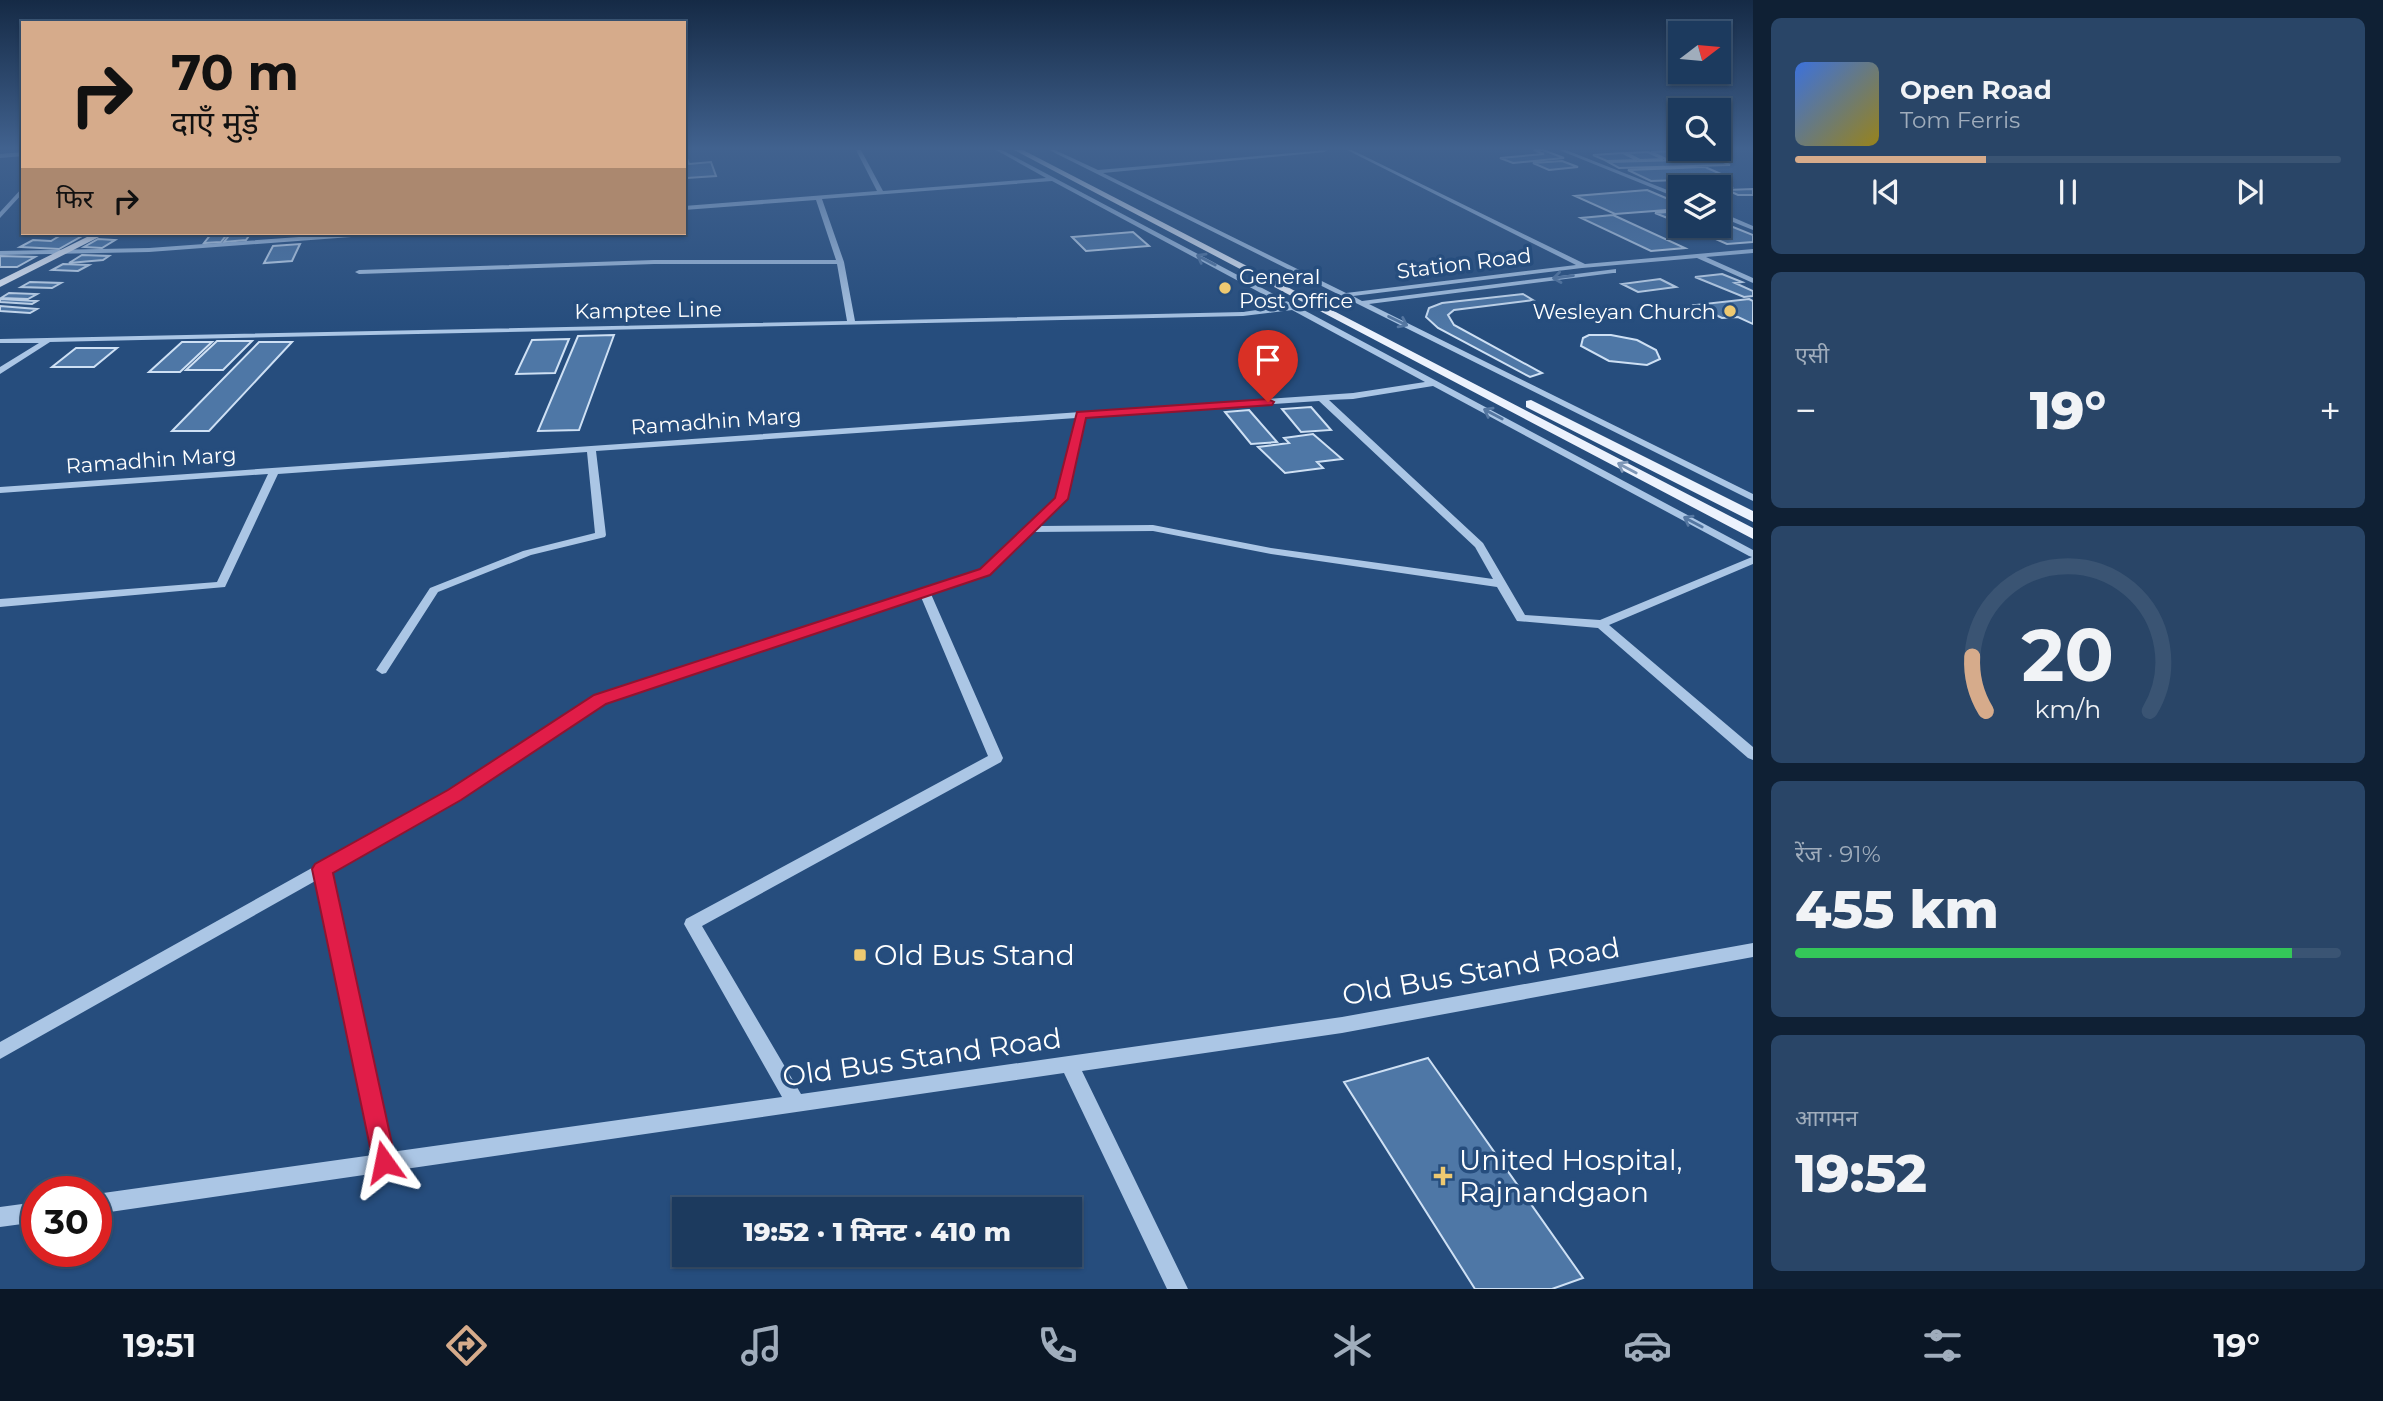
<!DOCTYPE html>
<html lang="hi">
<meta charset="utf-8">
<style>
:root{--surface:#1c3a5e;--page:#294567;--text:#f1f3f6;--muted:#a0adbc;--line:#3a5473;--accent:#d6ab8b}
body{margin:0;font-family:Montserrat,"Noto Sans Devanagari",sans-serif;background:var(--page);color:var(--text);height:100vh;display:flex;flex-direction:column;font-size:26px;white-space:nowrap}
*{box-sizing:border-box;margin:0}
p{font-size:23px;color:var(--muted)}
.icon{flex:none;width:38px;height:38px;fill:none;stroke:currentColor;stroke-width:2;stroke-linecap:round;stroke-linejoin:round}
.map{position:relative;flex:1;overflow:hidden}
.sheet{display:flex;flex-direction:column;gap:18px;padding:18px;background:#0f2034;width:630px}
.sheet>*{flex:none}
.banner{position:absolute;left:21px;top:21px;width:665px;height:214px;border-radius:0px;box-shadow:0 2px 5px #0004,0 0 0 2px var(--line);background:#d6ab8b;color:#111;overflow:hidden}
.needle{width:46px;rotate:74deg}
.controls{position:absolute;left:1668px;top:21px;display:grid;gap:14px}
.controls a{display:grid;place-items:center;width:63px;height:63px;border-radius:0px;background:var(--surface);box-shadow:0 2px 5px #0004,0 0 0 2px var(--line);font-size:35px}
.speed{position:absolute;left:21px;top:1176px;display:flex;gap:14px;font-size:35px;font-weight:700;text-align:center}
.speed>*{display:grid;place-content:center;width:91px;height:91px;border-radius:50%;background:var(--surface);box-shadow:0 2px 5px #0004,0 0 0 2px var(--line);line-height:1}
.speed .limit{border:10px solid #d22;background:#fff;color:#111}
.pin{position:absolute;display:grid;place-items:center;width:60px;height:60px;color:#fff;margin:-72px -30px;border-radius:50% 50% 50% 0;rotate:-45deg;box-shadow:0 0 7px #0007}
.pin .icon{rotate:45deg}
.me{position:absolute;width:77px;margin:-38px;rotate:348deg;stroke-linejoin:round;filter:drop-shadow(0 0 5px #0008)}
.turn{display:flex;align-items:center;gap:24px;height:147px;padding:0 35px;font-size:32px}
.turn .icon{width:91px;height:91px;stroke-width:2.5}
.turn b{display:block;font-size:49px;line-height:60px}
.then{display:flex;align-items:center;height:66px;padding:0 35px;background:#0003;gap:14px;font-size:26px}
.big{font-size:52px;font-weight:800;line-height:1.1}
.sheet .card{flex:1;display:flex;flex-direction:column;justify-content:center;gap:10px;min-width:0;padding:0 24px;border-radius:10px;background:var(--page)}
.sheet .dial{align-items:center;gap:0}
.dial svg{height:182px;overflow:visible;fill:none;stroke:var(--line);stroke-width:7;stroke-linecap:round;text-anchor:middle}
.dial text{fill:var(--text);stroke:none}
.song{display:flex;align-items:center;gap:21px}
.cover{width:84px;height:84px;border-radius:10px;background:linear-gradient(135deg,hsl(220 70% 55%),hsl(50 70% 35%))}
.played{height:7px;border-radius:4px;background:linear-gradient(90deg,var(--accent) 35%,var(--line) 35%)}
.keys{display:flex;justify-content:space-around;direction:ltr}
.heat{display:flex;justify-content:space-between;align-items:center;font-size:38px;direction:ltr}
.charge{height:10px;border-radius:5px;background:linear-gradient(90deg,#34c759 91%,var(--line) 0)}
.trip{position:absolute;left:672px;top:1197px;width:410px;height:70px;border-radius:0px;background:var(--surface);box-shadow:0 2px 5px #0004,0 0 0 2px var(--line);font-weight:800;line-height:70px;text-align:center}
.menu{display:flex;height:112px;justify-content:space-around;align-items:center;background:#0b1726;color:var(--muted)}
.menu .icon{width:49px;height:49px}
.menu .current{color:var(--accent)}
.menu b{font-size:32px;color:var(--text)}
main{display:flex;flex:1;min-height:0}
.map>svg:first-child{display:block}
.building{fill:#4e77a6;stroke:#cee0f4;stroke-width:2}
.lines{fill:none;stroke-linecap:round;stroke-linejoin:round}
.minor{fill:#abc6e5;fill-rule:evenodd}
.major{fill:#ecf2fd;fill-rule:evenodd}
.oneway{stroke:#5577a1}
.oneway2{stroke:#7f97b7}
.route{fill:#e11d48;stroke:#92132f;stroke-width:2}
.poi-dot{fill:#eec971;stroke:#264d7d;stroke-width:2.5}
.labels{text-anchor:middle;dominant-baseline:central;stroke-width:7;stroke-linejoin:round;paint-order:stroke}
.far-street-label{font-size:21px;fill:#fff;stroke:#264d7d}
.far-poi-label{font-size:21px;fill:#fff;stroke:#264d7d;text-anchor:start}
.near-poi-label{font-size:28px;fill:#fff;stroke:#264d7d;text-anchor:start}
.near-street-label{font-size:28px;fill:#fff;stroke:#264d7d}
</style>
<main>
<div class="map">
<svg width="1753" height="1289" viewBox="0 0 1753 1289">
<rect width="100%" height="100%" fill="#264d7d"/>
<!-- building -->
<path class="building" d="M684,150L689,164L711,162L716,176L687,178Z
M1534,150H1543L1564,158L1513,163L1500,158L1544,154Z
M1674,151L1690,159H1666L1651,152Z
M1675,151H1685L1713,158H1690Z
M1648,152L1663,159L1640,160L1626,153Z
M1623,153L1637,160L1607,161L1593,155Z
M1717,159L1730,165L1619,168L1608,162Z
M1562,161L1578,167L1549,170L1533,163Z
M1705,167L1730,178L1651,181L1628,170Z
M1723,183L1733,188L1701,187L1694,184Z
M1753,189V195H1738L1727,190Z
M1647,190L1680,204V209L1615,214L1575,196Z
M1680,211V223L1655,213Z
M1613,215L1685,248L1651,251L1581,218Z
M1718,221L1753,235V242L1727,244L1686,226H1718Z
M1133,232L1149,246L1086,251L1072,237Z
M212,233H228L221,242L204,243Z
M231,233H251L246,240L224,242Z
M61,235L82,236L59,249L20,247L33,240L51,241Z
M98,239L115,240L102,248L84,247Z
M300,244L292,261L264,263L273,246Z
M82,255L109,256L103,260L69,263Z
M0,256L35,257L17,267H0Z
M63,264L89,265L78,271L52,270Z
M1722,274L1742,282L1735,283L1753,291V296L1744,297L1695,277Z
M1660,279L1676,287L1638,292L1622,284Z
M30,282L61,283L52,288L21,287Z
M9,293L37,294L28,299L1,298Z
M1523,294L1533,300L1454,310L1448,315L1454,325L1542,373L1530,377L1438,328L1426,317L1429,308L1442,303Z
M0,299L37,301L32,304L0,302Z
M1749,299L1753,301V324L1738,317L1722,318L1695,305Z
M0,306L37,309L30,313L0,311Z
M614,335L579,430L538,431L578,336Z
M1589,335H1611L1637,340L1656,350L1660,359L1647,365L1609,361L1581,346L1583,338Z
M569,339L555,373L516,374L532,340Z
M217,341H252L223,370H186Z
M182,342H212L180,372H149Z
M259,342H292L209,431H172Z
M76,348H117L94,367H52Z
M1311,407L1331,430L1301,432L1282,409Z
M1249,410L1277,442L1251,444L1225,412Z
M1313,434L1342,459L1317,462L1323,468L1285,473L1258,447L1289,443L1284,438Z
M1428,1058L1583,1278L1552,1289H1475L1344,1082Z"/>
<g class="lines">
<!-- minor -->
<path class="minor" d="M856,150H861L883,191L1046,178L996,150H1002L1294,305H1300V308L1753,550V564L1609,625L1753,747V760L1748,758L1598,628L1517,621L1497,587L1271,554L1153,531L1033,532L989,574L931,594L1003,758L1001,762L702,926L801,1094L1342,1017L1753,943V957L1342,1033L1082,1071L1188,1289H1167L1064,1073L96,1214V1194L373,1155L317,880L0,1059V1042L450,791L595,696L981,570L1056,499L1076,418L596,451L606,535L605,537L531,555L438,592L386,673L382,674L376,670L430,588L523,551L595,533L587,452L278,474L225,587L0,607V599L217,582L268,474L0,493V487L1353,393L1425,382L1292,310L1243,316L50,342L0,374V367L39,343H0V339L847,321L837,264H654L359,274L355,272L359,270L654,260H836L816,200L684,210V206L877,191ZM1052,181L1285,306L1243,312L855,321L844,262L822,199ZM1433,386L1749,556L1752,557L1600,620L1525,615L1483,543L1329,400L1353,399ZM1319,401L1475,547L1493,579L1271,548L1153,525L1040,526L1066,500L1085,417ZM921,597L988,756L686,919L684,924L782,1097L391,1152L330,872L460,799L605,702Z
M1049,150H1055L1098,170L1327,150L1325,152L1103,173L1346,293L1576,265L1347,150H1352L1585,264L1753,249V253L1706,257L1753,278V283L1697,258L1582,268L1353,296L1362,301L1616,269V273H1613L1369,304L1753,494V501Z
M1559,150H1566L1680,195V199Z
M23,152V156L0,158V154Z
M23,187V193L0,218V212Z
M1718,211L1753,226V230L1718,216Z
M354,233H381L378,235L149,252L0,255V251L149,248Z
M37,1202V1222L0,1227V1207Z"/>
<!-- major -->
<path class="major" d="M1014,150H1023L1753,528V539Z
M95,233H107L0,287V280Z
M1531,400L1753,511V522L1526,407V401Z"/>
</g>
<!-- one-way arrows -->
<defs><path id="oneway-shaft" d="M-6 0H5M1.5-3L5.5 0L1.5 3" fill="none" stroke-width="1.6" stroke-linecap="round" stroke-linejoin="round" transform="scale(1.75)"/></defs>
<g class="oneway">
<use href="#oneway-shaft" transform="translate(1206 260) rotate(-152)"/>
<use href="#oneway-shaft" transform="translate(1563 277) rotate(173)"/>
<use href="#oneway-shaft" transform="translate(1398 321) rotate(26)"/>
<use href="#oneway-shaft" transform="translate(1493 414) rotate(-152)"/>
<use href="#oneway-shaft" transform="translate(1693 522) rotate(-152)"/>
</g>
<use class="oneway2" href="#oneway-shaft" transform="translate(1627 468) rotate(-152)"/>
<!-- sky -->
<linearGradient id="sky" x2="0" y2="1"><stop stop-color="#152a45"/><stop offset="0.45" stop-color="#41628f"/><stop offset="1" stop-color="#41628f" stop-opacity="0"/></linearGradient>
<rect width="1753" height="330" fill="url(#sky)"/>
<!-- route -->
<path class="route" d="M1268,399L1274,402L1272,405L1086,418L1068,499L990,575L606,704L461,800L333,873L396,1162L392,1171L384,1175L375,1171L312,869L315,864L448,790L594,695L980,569L1055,498L1077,412Z"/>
<!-- markers -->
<g class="poi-dot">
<circle cx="1225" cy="288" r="7"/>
<circle cx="1730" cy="311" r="7"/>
<rect x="853" y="948" width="14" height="14" rx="3.5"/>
<path d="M1439.5 1165.5h7v7h7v7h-7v7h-7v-7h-7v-7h7z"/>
</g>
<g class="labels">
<!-- far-street labels -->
<g class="far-street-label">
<text transform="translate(1464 263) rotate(-7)">Station Road</text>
<text transform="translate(648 310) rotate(-1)">Kamptee Line</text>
<text transform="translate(716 421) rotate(-4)">Ramadhin Marg</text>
<text transform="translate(151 460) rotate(-4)">Ramadhin Marg</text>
</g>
<!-- far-poi labels -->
<g class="far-poi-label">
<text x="1239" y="276">General<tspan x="1239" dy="24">Post Office</tspan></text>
<text x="1716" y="311" text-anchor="end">Wesleyan Church</text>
</g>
<!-- near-poi labels -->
<g class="near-poi-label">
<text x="874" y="955">Old Bus Stand</text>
<text x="1459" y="1160">United Hospital,<tspan x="1459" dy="32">Rajnandgaon</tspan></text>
</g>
<!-- near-street labels -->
<g class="near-street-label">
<text transform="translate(1481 971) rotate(-10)">Old Bus Stand Road</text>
<text transform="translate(922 1057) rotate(-8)">Old Bus Stand Road</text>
</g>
</g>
</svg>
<div class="controls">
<a><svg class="needle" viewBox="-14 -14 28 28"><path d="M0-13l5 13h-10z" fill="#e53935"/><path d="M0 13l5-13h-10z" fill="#a0adbc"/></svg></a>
<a><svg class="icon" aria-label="search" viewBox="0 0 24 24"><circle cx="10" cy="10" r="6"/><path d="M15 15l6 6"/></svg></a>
<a><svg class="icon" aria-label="layers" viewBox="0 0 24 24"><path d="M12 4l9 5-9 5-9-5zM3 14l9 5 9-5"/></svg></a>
</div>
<div class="speed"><div class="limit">30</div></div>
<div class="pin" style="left:1268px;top:402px;background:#d93025"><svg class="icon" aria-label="arrive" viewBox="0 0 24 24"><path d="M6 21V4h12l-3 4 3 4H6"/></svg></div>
<svg class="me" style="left:384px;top:1162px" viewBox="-20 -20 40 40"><path d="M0-17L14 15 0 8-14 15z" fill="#e11d48" stroke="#fff" stroke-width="4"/></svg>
<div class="trip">19:52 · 1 मिनट · 410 m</div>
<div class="banner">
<div class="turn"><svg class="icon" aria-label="right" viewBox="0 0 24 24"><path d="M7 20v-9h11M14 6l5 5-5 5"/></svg><div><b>70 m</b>दाएँ मुड़ें</div></div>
<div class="then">फिर<svg class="icon" aria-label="right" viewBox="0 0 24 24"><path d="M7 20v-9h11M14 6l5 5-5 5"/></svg></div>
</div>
</div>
<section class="sheet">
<div class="card">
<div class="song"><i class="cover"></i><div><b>Open Road</b><p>Tom Ferris</p></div></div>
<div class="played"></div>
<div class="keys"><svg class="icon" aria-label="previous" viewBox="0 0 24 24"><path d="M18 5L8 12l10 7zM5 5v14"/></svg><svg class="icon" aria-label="pause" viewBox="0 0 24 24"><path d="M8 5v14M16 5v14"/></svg><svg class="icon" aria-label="next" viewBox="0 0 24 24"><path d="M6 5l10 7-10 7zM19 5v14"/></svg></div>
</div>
<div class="card"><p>एसी</p>
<div class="heat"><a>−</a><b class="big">19°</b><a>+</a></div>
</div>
<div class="card dial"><svg viewBox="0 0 100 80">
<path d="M14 69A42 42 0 1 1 86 69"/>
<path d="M14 69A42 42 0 0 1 8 45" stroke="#d6ab8b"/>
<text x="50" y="56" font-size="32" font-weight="700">20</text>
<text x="50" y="72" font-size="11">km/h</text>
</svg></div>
<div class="card"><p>रेंज · 91%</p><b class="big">455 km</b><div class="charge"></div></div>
<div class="card"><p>आगमन</p><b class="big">19:52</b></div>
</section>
</main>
<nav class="menu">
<b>19:51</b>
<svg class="icon current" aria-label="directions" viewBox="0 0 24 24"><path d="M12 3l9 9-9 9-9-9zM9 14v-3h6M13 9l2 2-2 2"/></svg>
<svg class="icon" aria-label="music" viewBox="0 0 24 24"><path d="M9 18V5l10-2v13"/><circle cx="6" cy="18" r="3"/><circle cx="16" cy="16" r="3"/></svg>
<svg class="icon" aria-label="phone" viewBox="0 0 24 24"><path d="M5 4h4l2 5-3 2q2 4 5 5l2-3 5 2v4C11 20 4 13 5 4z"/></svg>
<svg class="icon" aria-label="climate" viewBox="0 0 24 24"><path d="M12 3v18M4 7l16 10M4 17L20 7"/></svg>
<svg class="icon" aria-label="car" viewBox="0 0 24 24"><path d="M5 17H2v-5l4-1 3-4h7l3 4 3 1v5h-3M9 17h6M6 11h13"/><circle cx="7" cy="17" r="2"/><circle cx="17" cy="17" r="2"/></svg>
<svg class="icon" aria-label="filters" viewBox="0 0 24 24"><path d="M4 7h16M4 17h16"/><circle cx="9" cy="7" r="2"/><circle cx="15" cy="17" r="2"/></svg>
<b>19°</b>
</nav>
